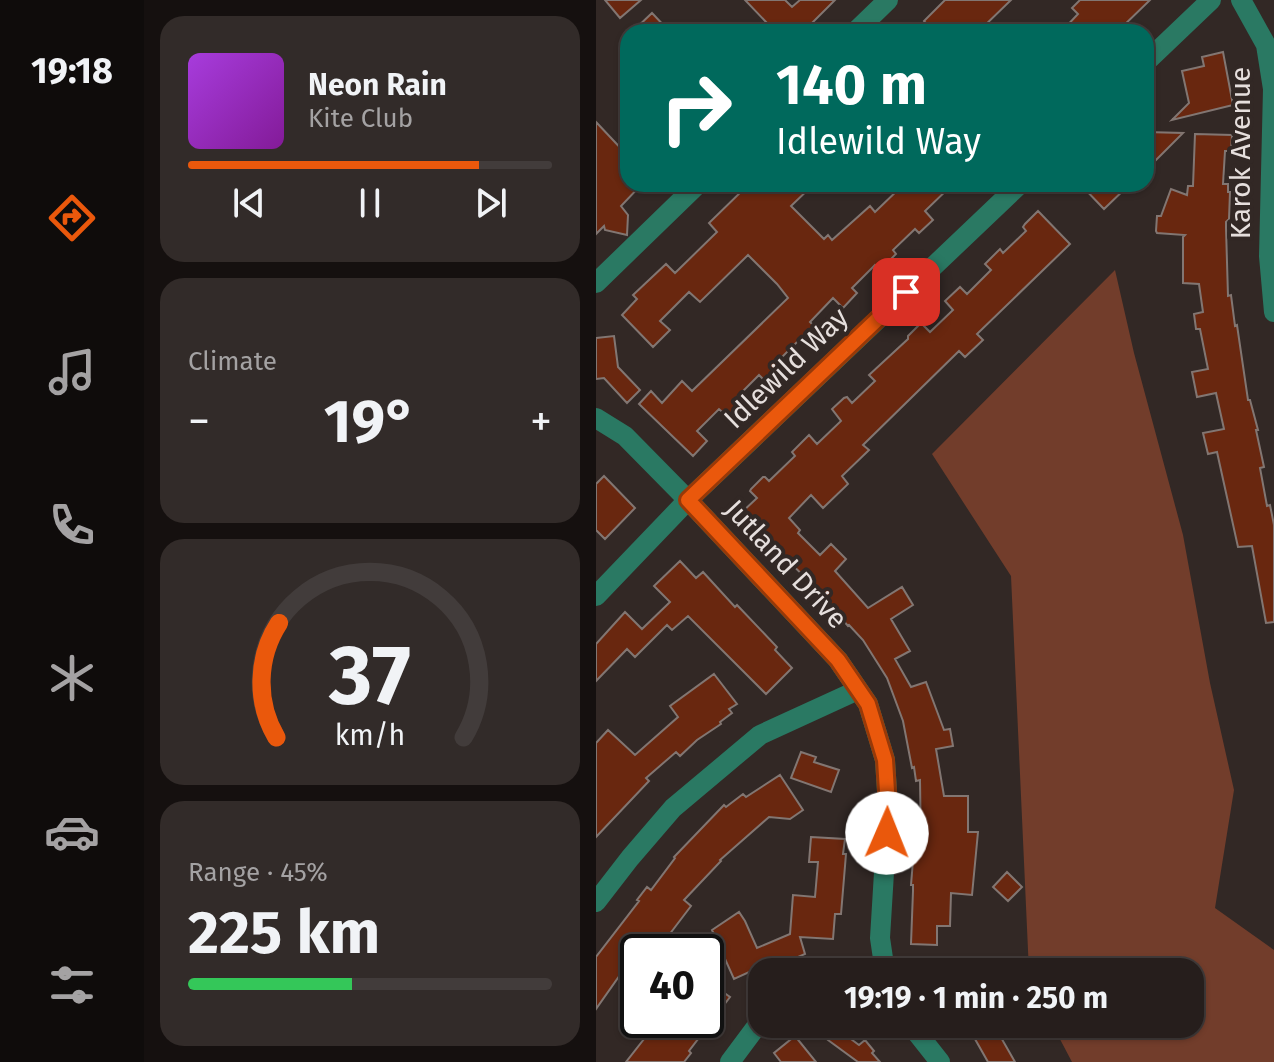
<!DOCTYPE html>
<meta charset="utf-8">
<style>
:root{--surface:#261e1c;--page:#322b29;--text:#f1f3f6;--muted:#a4a2a3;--line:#423c3b;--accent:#ea580c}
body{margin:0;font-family:"Fira Sans",sans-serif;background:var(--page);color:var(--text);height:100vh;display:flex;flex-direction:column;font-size:30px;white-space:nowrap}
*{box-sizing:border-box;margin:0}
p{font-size:26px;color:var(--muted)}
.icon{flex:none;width:44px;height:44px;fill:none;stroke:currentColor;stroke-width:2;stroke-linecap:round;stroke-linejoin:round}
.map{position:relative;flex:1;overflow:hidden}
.sheet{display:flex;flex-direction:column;gap:16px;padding:16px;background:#15100f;width:452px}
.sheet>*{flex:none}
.banner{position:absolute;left:24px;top:24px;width:534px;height:168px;border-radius:24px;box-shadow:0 2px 6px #0004,0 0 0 2px var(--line);background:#00695c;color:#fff;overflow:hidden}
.speed{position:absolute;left:24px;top:934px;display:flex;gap:16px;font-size:40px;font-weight:700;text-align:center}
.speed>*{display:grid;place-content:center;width:104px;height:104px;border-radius:50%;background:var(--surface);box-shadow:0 2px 6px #0004,0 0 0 2px var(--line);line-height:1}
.speed .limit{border:4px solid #111;border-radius:12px;background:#fff;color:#111}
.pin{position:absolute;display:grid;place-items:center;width:68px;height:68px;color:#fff;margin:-34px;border-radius:16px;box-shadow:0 4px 12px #0006}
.me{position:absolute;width:88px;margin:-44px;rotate:1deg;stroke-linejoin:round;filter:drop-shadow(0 0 6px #0008)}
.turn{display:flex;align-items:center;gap:28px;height:168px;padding:0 24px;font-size:36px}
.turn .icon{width:104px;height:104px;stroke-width:2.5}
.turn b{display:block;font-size:56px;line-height:68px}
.big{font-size:60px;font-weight:700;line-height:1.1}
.sheet .widget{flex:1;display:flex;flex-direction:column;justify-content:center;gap:12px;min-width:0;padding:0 28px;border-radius:24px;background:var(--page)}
.sheet .dial{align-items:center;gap:0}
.dial svg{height:208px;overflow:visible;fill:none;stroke:var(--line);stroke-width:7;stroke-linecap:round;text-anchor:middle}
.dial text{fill:var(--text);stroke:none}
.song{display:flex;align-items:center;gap:24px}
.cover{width:96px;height:96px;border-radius:12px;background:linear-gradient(135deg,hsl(280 70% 55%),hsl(290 70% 35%))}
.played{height:8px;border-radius:4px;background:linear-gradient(90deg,var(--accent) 80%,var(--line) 80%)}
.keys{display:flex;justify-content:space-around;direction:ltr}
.heat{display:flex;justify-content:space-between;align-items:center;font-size:44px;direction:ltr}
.charge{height:12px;border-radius:6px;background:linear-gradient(90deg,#34c759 45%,var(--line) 0)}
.trip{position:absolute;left:152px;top:958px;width:456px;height:80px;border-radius:24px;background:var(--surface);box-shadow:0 2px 6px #0004,0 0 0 2px var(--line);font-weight:700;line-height:80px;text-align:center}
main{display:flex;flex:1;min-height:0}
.menu{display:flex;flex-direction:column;width:144px;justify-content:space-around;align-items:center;background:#0f0c0b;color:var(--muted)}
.menu .icon{width:56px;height:56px}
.menu .active{color:var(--accent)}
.menu b{font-size:36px;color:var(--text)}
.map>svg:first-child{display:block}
.green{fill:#723d2b}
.building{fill:#69270f;stroke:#827672;stroke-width:2}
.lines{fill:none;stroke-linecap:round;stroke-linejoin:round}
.minor{stroke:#2a7963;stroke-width:20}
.route-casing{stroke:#983908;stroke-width:20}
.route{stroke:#ea580c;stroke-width:14}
.labels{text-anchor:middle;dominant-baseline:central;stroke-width:8;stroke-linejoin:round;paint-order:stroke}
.street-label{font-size:28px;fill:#e6dfdd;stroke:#322825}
</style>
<main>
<nav class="menu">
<b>19:18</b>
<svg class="icon active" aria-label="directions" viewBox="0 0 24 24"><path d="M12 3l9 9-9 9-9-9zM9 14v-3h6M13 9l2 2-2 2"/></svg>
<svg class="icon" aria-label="music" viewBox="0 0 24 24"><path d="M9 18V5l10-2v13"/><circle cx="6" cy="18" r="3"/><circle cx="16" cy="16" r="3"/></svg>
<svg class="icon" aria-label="phone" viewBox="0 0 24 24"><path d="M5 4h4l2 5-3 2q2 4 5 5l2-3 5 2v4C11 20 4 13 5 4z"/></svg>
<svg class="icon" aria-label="climate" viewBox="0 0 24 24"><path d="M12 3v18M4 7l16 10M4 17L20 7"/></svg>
<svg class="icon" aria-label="car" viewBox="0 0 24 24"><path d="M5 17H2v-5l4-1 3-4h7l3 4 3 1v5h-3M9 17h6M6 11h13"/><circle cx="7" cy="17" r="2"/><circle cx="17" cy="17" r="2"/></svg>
<svg class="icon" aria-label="filters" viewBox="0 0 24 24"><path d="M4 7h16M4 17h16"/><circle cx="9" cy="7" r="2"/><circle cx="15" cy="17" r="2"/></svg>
</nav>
<section class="sheet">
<div class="widget">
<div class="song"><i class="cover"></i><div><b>Neon Rain</b><p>Kite Club</p></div></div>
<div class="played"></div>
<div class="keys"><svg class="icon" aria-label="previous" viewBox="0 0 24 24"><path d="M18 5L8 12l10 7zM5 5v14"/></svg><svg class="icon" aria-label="pause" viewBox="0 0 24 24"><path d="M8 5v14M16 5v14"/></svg><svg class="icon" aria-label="next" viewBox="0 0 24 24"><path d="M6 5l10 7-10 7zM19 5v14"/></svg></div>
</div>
<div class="widget"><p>Climate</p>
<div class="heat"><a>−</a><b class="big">19°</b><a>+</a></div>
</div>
<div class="widget dial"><svg viewBox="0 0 100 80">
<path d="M14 69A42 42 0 1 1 86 69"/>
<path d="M14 69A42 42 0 0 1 15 25" stroke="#ea580c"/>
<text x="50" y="56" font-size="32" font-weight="700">37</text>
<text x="50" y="72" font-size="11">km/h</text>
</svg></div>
<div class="widget"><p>Range · 45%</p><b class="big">225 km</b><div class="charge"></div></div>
</section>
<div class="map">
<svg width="678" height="1062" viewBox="0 0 678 1062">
<rect width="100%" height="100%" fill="#322825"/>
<!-- green -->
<path class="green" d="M519,270L538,353L587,535L614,683L638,790L619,908L678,950V1062H476L456,1024H594V972H433L415,576L336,454Z"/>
<!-- building -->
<path class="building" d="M9,0H45L24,18Z
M149,0H189L196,7L204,0H239L207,32H162L171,23Z
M349,0H415L382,32H338L328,21Z
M484,0H554L521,32H465L482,14L476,8Z
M56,13L74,32H36Z
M627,52L637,105L576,120L593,103L586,71L608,66L606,57Z
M0,122L32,156V184H46L25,206L32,215L31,235L9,230L8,226L0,234Z
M550,132L587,133L550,170Z
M599,134L636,135L635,151H629L627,184H632V192H634L633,219L630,222V228L632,296L635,295L639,326L641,325L652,400H654L662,430H660L668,467L664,468L671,506L674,505L678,525V622L670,623L656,546L642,547L621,452L612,454L607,433L628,429L620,393L601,397L596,372L612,369L604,329H600L598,314L607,312L603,284L587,283V237L589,235L561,233L560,231L561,216H565L575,189L591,195L592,186H597Z
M153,184H218L195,206L228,239L232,235L236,240L274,206L279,212L308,184H357L329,211L337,220L323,233L319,229L297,250L300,254L284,270L279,265L256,288L261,293L247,308L237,298L214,322L222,330L208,344L203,340L180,363L185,368L171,383L163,375L140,398L145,404L132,417L123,409L101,431L111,441L97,456L43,404L55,391L66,403L86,381L96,391L192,298L181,284L152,255L104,302L93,292L64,321L74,330L57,347L26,315L41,299L37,295L70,264L79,273L121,232L113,223Z
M484,184H534L508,209Z
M442,211L474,244L381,334L387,340L369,357L363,351L267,445L273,450L246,476L252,484L227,508L215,495L193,518L204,530L202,533L224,555L235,544L250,559L239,571L272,608L306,587L317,605L295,619L314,651L299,659L315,687L330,682L348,730L354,729L357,746L340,749L348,796H372V832H382L376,895L355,893L354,926H341V945L315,944L317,891V885H315L318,848L325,849L324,780L320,781L318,767L316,768L307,721L291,678L267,640L253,625L252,626L227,597L225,599L213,587L216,584L144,514L161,498L154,491L155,489L167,477H169L173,481L199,456L196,452L213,435L221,444L245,421L236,409L248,398L251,397L256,403L279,381L273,375L312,339V336L324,324H326L334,332L357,310L349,301L364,287L371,294L395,270L389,264L404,249L407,253L430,231L427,227L429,224Z
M18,336L22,367L44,390L31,403L8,378L0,379V338Z
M8,476L39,508L9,539L0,530V484Z
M84,561L100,578L107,572L139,607L141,605L181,647L179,650L196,668L170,694L92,616L76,630L71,625L39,657L31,649L0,681V644L29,612L46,629L74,602L58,586Z
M118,674L141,704L133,709L136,713L124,722L125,724L101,740L84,756L80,752L50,778L53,781L0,837V743L12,730L39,755L82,717L74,706Z
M205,752L220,757L218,762L243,770L235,792L195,778Z
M184,775L207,810L194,819L173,817L124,860L125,861L88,900L95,906L60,952H42V959L40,961L36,958L0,1009V957L43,901L41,900L51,887L55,890L79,858L78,857L128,805L130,807L147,794L150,797Z
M215,837L249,839L247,854H250L245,914H239L237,939L204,937L209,954L193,961L192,959L165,972L162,968L138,979L116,930L143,912L149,921L161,948L194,934L197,895L219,897L222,862H213Z
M411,872L426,887L412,901L397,887Z
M110,980L134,997L93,1051L95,1053L88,1062H30L48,1039L45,1037L58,1020H110Z
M399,1027L419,1062H392L379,1039Z
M240,1028L263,1045L269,1040L278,1051L276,1053L284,1062H262L232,1040Z
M199,1036L220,1062H185L178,1053Z"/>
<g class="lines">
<!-- minor -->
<path class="minor" d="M645,0L670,45L677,89L673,256L678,312
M259,32L292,0
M550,62L615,0
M0,283L102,184
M0,418L29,436L92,500L242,660L272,704L289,760L292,807L284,938L289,972
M0,596L92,500L424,184
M0,902L34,858L77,808L164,735L262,690
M314,1024L344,1062
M134,1062L166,1019"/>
</g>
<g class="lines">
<defs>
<path id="route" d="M291,833L292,807L289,760L272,704L242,660L92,500L310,292"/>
</defs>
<!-- route casing -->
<use href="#route" class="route-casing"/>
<!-- route -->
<use href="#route" class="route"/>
</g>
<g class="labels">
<!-- street labels -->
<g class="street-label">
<text transform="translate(644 153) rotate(-90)">Karok Avenue</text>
<text transform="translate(190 368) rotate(-44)">Idlewild Way</text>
<text transform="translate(190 564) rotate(47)">Jutland Drive</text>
</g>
</g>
</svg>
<div class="speed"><div class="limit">40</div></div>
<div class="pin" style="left:310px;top:292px;background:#d93025"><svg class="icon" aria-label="arrive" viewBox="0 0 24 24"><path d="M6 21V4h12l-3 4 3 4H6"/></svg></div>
<svg class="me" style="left:291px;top:833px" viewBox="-20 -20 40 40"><circle r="19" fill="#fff"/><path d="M0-13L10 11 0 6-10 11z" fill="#ea580c"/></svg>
<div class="trip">19:19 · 1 min · 250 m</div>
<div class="banner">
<div class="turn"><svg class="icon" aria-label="right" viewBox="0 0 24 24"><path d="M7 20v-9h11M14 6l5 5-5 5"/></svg><div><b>140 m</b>Idlewild Way</div></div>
</div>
</div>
</main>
